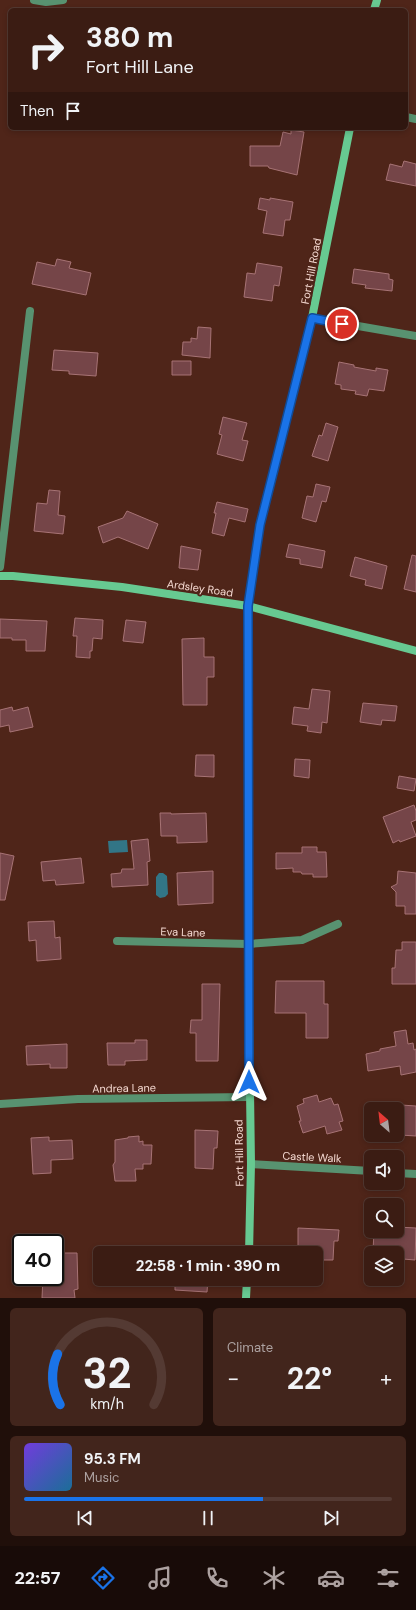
<!DOCTYPE html>
<meta charset="utf-8">
<style>
:root{--surface:#3b1c13;--page:#42251c;--text:#f1f3f6;--muted:#aca1a0;--line:#543a33;--accent:#1a73e8}
body{margin:0;font-family:"DM Sans",sans-serif;background:var(--page);color:var(--text);height:100vh;display:flex;flex-direction:column;font-size:15px;white-space:nowrap}
*{box-sizing:border-box;margin:0}
p{font-size:13px;color:var(--muted)}
.icon{flex:none;width:22px;height:22px;fill:none;stroke:currentColor;stroke-width:2;stroke-linecap:round;stroke-linejoin:round}
.map{position:relative;height:1298px;overflow:hidden}
.drawer{display:flex;flex-direction:column;gap:10px;padding:10px;background:#200f0a;flex:1}
.drawer>*{flex:none}
.guide{position:absolute;left:8px;top:8px;width:400px;height:122px;border-radius:6px;box-shadow:0 2px 6px #0003,0 0 0 1px var(--line);background:#3b1c13;color:var(--text);overflow:hidden}
.needle{width:26px;rotate:332deg}
.fabs{position:absolute;left:364px;top:1102px;display:grid;gap:8px}
.fabs a{display:grid;place-items:center;width:40px;height:40px;border-radius:6px;background:var(--surface);box-shadow:0 2px 6px #0003,0 0 0 1px var(--line);font-size:20px}
.speed{position:absolute;left:12px;top:1234px;display:flex;gap:8px;font-size:20px;font-weight:700;text-align:center}
.speed>*{display:grid;place-content:center;width:52px;height:52px;border-radius:50%;background:var(--surface);box-shadow:0 2px 6px #0003,0 0 0 1px var(--line);line-height:1}
.speed .limit{border:2px solid #111;border-radius:6px;background:#fff;color:#111}
.pin{position:absolute;display:grid;place-items:center;width:34px;height:34px;color:#fff;margin:-17px;border:2px solid #fff;border-radius:50%;box-shadow:0 1px 4px #0007}
.me{position:absolute;width:44px;margin:-22px;rotate:0deg;stroke-linejoin:round;filter:drop-shadow(0 0 3px #0008)}
.turn{display:flex;align-items:center;gap:14px;height:84px;padding:0 12px;font-size:18px}
.turn .icon{width:52px;height:52px;stroke-width:2.5}
.turn b{display:block;font-size:28px;line-height:34px}
.then{display:flex;align-items:center;height:38px;padding:0 12px;background:#0003;gap:8px;font-size:15px}
.big{font-size:30px;font-weight:700;line-height:1.1}
.drawer .card{flex:1;display:flex;flex-direction:column;justify-content:center;gap:6px;min-width:0;padding:0 14px;border-radius:6px;background:var(--page)}
.drawer .dial{align-items:center;gap:0}
.dial svg{height:104px;overflow:visible;fill:none;stroke:var(--line);stroke-width:7;stroke-linecap:round;text-anchor:middle}
.dial text{fill:var(--text);stroke:none}
.song{display:flex;align-items:center;gap:12px}
.cover{width:48px;height:48px;border-radius:6px;background:linear-gradient(135deg,hsl(260 70% 55%),hsl(200 70% 35%))}
.played{height:4px;border-radius:2px;background:linear-gradient(90deg,var(--accent) 65%,var(--line) 65%)}
.keys{display:flex;justify-content:space-around;direction:ltr}
.heat{display:flex;justify-content:space-between;align-items:center;font-size:22px;direction:ltr}
.drawer .tiles{flex:1;display:grid;gap:10px;grid-template-columns:1fr 1fr}
.card:last-child{grid-column:span 2}
.trip{position:absolute;left:93px;top:1246px;width:230px;height:40px;border-radius:6px;background:var(--surface);box-shadow:0 2px 6px #0003,0 0 0 1px var(--line);font-weight:700;line-height:40px;text-align:center}
.tab-bar{display:flex;height:64px;justify-content:space-around;align-items:center;background:#180b08;color:var(--muted)}
.tab-bar .icon{width:28px;height:28px}
.tab-bar .current{color:var(--accent)}
.tab-bar b{font-size:18px;color:var(--text)}
.map>svg:first-child{display:block}
.water{fill:#327586}
.building{fill:#754548;stroke:#a77375}
.lines{fill:none;stroke-linecap:round;stroke-linejoin:round}
.street{stroke:#589270;stroke-width:8}
.secondary{stroke:#67c991;stroke-width:8}
.route-casing{stroke:#114b97;stroke-width:10}
.route{stroke:#1a73e8;stroke-width:7}
.labels{text-anchor:middle;dominant-baseline:central;stroke-width:4;stroke-linejoin:round;paint-order:stroke}
.street-label{font-size:11px;fill:#f4d8d0;stroke:#4f2519}
</style>
<div class="map">
<svg width="416" height="1298" viewBox="0 0 416 1298">
<rect width="100%" height="100%" fill="#4f2519"/>
<!-- water -->
<path class="water" d="M127,840L128,852L109,853L108,841Z
M159,873H163L167,876L168,894L165,897L160,898L156,895V877Z"/>
<!-- building -->
<path class="building" d="M291,130L304,132L297,175L269,168L268,166H250V146H280L283,132L291,134Z
M404,161L416,164V186L386,180L390,164L402,167Z
M260,198L270,200V198L293,202L290,220H285L283,236L263,233L267,211L258,209Z
M57,259L71,262L69,268L91,273L86,295L32,284L37,262L55,266Z
M257,263L282,267L279,286L274,285L272,301L244,297L247,273L255,274Z
M354,269L389,274V279L393,280L392,291L365,288L366,285L352,283Z
M198,327L211,328L210,358L182,355L183,342H191V338L197,339Z
M54,350L98,353L96,376L69,374V371L52,370Z
M172,361H191V375H172Z
M339,362L354,365V367L376,371V368L388,370L384,391L369,389L367,396L355,394L356,391L341,389V385L335,384Z
M223,417L247,423L242,440L248,441L243,461L217,454L222,435L219,434Z
M326,423L338,427L328,461L312,456L319,435L322,436Z
M316,484L330,487L326,502L322,501L316,522L302,518L307,496L313,497Z
M49,490L60,491L58,515L65,516L63,534L34,531L37,503L47,504Z
M217,502L248,509L245,522L229,518L224,536L212,533L216,513H214Z
M127,511L158,524L148,549L118,537L103,543L98,527L123,518Z
M289,544L325,551L322,568L300,564V559L286,557Z
M181,546L201,550L198,570L179,568Z
M412,555L416,556V592L404,589Z
M355,557L387,566L382,589L365,585L366,580L350,576Z
M75,618L103,620L102,639L93,638L92,651H90V658L76,657L77,636H73Z
M0,619L47,621L45,651H26V640H12V638H0Z
M126,620L146,622L143,643L123,641Z
M204,638V657H214V677H207V705H183L182,639Z
M312,689L330,691L327,723L322,722L321,733L307,731L308,726L292,724L294,707L309,709Z
M363,703L397,706L395,721L382,720L381,725L360,722Z
M12,707L13,711L28,707L33,727L10,732L9,725L0,727V710Z
M196,755H214V777L195,776Z
M295,759L310,760L309,778L294,776Z
M399,776L416,779L414,791L397,788Z
M414,805L416,811V820L411,822L416,836L400,842L399,840L393,843L383,817Z
M160,813H171V814L206,813L207,842L177,843V836H161Z
M148,839L150,861L147,862L148,885L112,887L111,874L121,873L122,869H134L131,841Z
M302,847H317V852H326L327,877H313V874H302L301,872H293V868L276,869V853H302Z
M0,853L14,856L5,900H0Z
M81,858L84,883L56,885L55,880L43,881L41,862Z
M213,871V903L178,905L177,873Z
M398,871L416,873V914H405V906H396V892L391,887L397,884Z
M54,921L55,938L60,937L61,959L37,961L36,940L29,941L28,922Z
M402,942H416V984H392V968H395L396,950H402Z
M276,981H324V1004H328V1038H306V1013H275Z
M202,984H220L218,1061H196V1033H190L191,1020H202Z
M406,1030L408,1044L413,1043L414,1050L416,1049V1072L401,1075L400,1066L368,1071L366,1054L380,1051V1049L396,1046L394,1032Z
M135,1040H147V1060L125,1061V1065H108L107,1043H135Z
M67,1044V1068H50V1064L27,1065L26,1046Z
M317,1095L319,1102L331,1098L334,1105L338,1104L343,1121L339,1122L342,1130L327,1134L325,1126L303,1133L299,1121H301L297,1106L304,1103L303,1099Z
M401,1105L416,1106V1136L400,1135L401,1127H399Z
M195,1130L218,1131L217,1148H214L213,1169L195,1168Z
M139,1136V1142L143,1141V1145H152L151,1164H143V1169H135L136,1181H115L113,1165L115,1162V1140L128,1138V1137Z
M49,1137V1141L72,1140L73,1159L51,1160V1173L33,1174L31,1138Z
M397,1227L416,1228L415,1260L403,1259V1253L373,1251L374,1231H397Z
M298,1228L339,1230L338,1241H334L333,1260H316V1253H311V1250H298Z
M55,1253H77L78,1289L74,1290L75,1298H42L43,1277H55Z
M175,1279H208L207,1292L175,1290Z"/>
<g class="lines">
<!-- street -->
<path class="street" d="M34,0L46,2L63,0
M406,117L416,119
M312,318L416,336
M0,567L30,311
M117,941L248,944L302,940L338,924
M0,1104L78,1099L249,1097
M251,1164L371,1171
M397,1173L416,1174"/>
<!-- secondary -->
<path class="secondary" d="M374,10L377,0
M0,576H13L122,587L248,606L416,651
M249,1253L251,1164L248,944V606L260,525L312,318L350,128
M246,1298L247,1279"/>
</g>
<g class="lines">
<defs>
<path id="route" d="M249,1082L248,606L260,525L312,318L342,324"/>
</defs>
<!-- route casing -->
<use href="#route" class="route-casing"/>
<!-- route -->
<use href="#route" class="route"/>
</g>
<g class="labels">
<!-- street labels -->
<g class="street-label">
<text transform="translate(311 271) rotate(-79)">Fort Hill Road</text>
<text transform="translate(200 588) rotate(8)">Ardsley Road</text>
<text transform="translate(183 932) rotate(2)">Eva Lane</text>
<text transform="translate(124 1088) rotate(-1)">Andrea Lane</text>
<text transform="translate(239 1153) rotate(-91)">Fort Hill Road</text>
<text transform="translate(312 1157) rotate(3)">Castle Walk</text>
</g>
</g>
</svg>
<div class="fabs">
<a><svg class="needle" viewBox="-14 -14 28 28"><path d="M0-13l5 13h-10z" fill="#e53935"/><path d="M0 13l5-13h-10z" fill="#aca1a0"/></svg></a>
<a><svg class="icon" aria-label="sound" viewBox="0 0 24 24"><path d="M4 9h4l5-4v14l-5-4H4zM17 9q2 3 0 6"/></svg></a>
<a><svg class="icon" aria-label="search" viewBox="0 0 24 24"><circle cx="10" cy="10" r="6"/><path d="M15 15l6 6"/></svg></a>
<a><svg class="icon" aria-label="layers" viewBox="0 0 24 24"><path d="M12 4l9 5-9 5-9-5zM3 14l9 5 9-5"/></svg></a>
</div>
<div class="speed"><div class="limit">40</div></div>
<div class="pin" style="left:342px;top:324px;background:#d93025"><svg class="icon" aria-label="arrive" viewBox="0 0 24 24"><path d="M6 21V4h12l-3 4 3 4H6"/></svg></div>
<svg class="me" style="left:249px;top:1082px" viewBox="-20 -20 40 40"><path d="M0-17L14 15 0 8-14 15z" fill="#1a73e8" stroke="#fff" stroke-width="4"/></svg>
<div class="trip">22:58 · 1 min · 390 m</div>
<div class="guide">
<div class="turn"><svg class="icon" aria-label="right" viewBox="0 0 24 24"><path d="M7 20v-9h11M14 6l5 5-5 5"/></svg><div><b>380 m</b>Fort Hill Lane</div></div>
<div class="then">Then<svg class="icon" aria-label="arrive" viewBox="0 0 24 24"><path d="M6 21V4h12l-3 4 3 4H6"/></svg></div>
</div>
</div>
<section class="drawer">
<div class="tiles">
<div class="card dial"><svg viewBox="0 0 100 80">
<path d="M14 69A42 42 0 1 1 86 69"/>
<path d="M14 69A42 42 0 0 1 12 30" stroke="#1a73e8"/>
<text x="50" y="56" font-size="32" font-weight="700">32</text>
<text x="50" y="72" font-size="11">km/h</text>
</svg></div>
<div class="card"><p>Climate</p>
<div class="heat"><a>−</a><b class="big">22°</b><a>+</a></div>
</div>
<div class="card">
<div class="song"><i class="cover"></i><div><b>95.3 FM</b><p>Music</p></div></div>
<div class="played"></div>
<div class="keys"><svg class="icon" aria-label="previous" viewBox="0 0 24 24"><path d="M18 5L8 12l10 7zM5 5v14"/></svg><svg class="icon" aria-label="pause" viewBox="0 0 24 24"><path d="M8 5v14M16 5v14"/></svg><svg class="icon" aria-label="next" viewBox="0 0 24 24"><path d="M6 5l10 7-10 7zM19 5v14"/></svg></div>
</div>
</div>
</section>
<nav class="tab-bar">
<b>22:57</b>
<svg class="icon current" aria-label="directions" viewBox="0 0 24 24"><path d="M12 3l9 9-9 9-9-9zM9 14v-3h6M13 9l2 2-2 2"/></svg>
<svg class="icon" aria-label="music" viewBox="0 0 24 24"><path d="M9 18V5l10-2v13"/><circle cx="6" cy="18" r="3"/><circle cx="16" cy="16" r="3"/></svg>
<svg class="icon" aria-label="phone" viewBox="0 0 24 24"><path d="M5 4h4l2 5-3 2q2 4 5 5l2-3 5 2v4C11 20 4 13 5 4z"/></svg>
<svg class="icon" aria-label="climate" viewBox="0 0 24 24"><path d="M12 3v18M4 7l16 10M4 17L20 7"/></svg>
<svg class="icon" aria-label="car" viewBox="0 0 24 24"><path d="M5 17H2v-5l4-1 3-4h7l3 4 3 1v5h-3M9 17h6M6 11h13"/><circle cx="7" cy="17" r="2"/><circle cx="17" cy="17" r="2"/></svg>
<svg class="icon" aria-label="filters" viewBox="0 0 24 24"><path d="M4 7h16M4 17h16"/><circle cx="9" cy="7" r="2"/><circle cx="15" cy="17" r="2"/></svg>
</nav>
